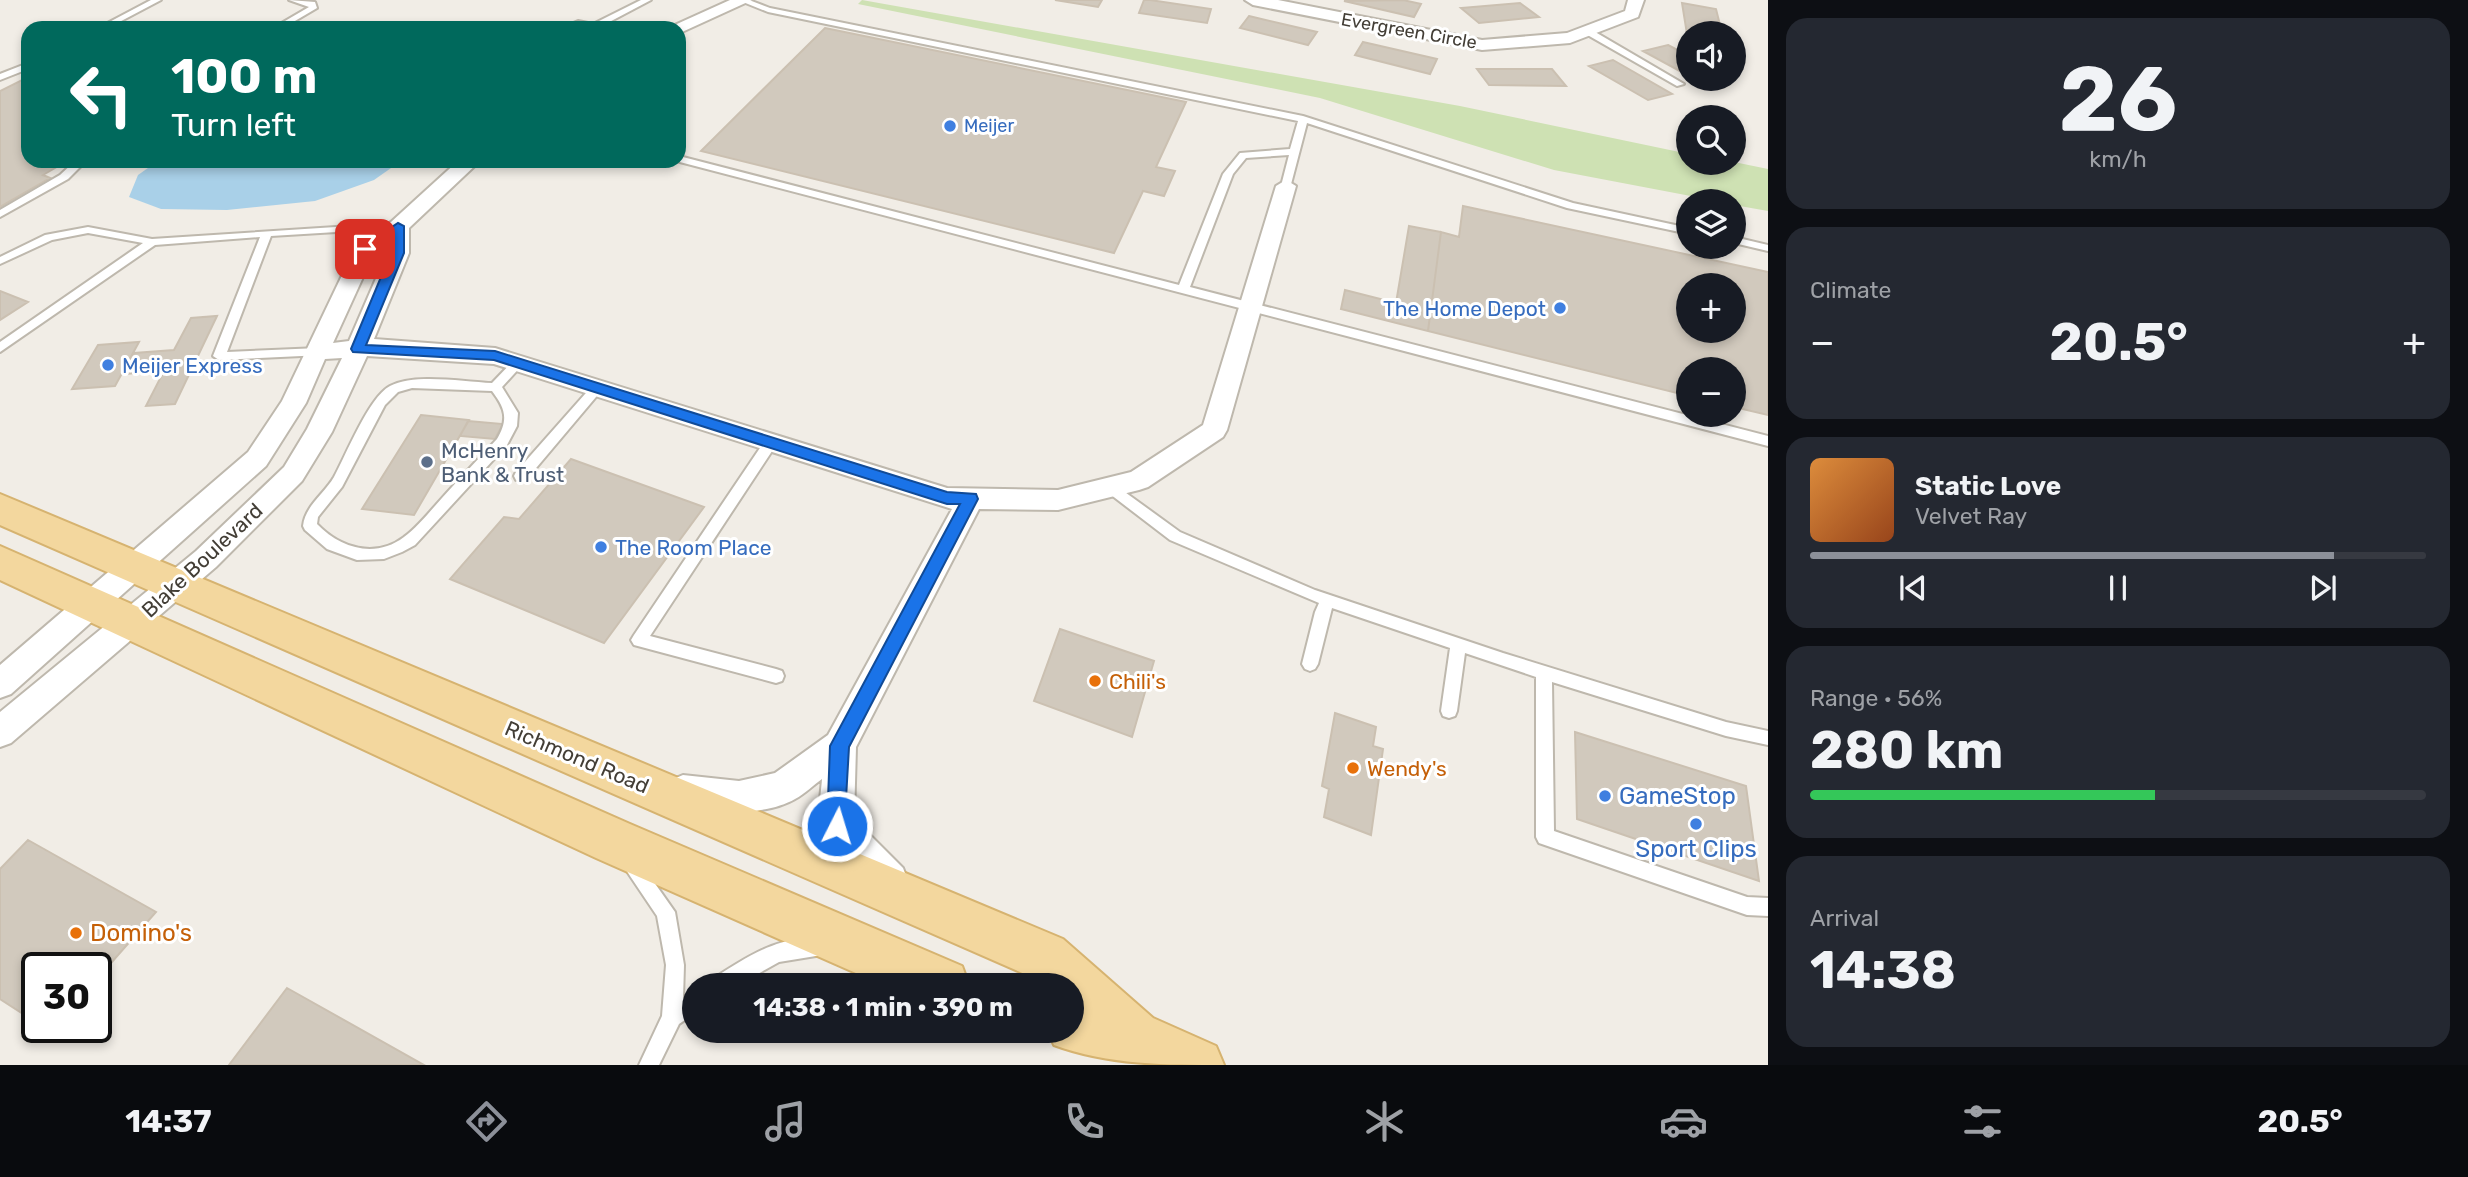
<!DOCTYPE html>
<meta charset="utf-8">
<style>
:root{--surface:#171b24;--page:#242831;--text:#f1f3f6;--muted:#9ea1a6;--line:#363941;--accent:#8c9099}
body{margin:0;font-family:Rubik,sans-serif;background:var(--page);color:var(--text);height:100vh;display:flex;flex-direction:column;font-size:26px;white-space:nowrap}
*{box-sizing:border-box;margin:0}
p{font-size:23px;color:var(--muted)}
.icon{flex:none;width:38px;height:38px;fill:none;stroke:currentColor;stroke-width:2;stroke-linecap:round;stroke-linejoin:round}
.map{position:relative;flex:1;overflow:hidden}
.sheet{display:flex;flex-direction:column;gap:18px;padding:18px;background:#0d0f14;width:700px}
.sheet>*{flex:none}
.guide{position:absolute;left:21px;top:21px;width:665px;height:147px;border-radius:21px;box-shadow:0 4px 10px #0003;background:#00695c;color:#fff;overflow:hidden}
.tools{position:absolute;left:1676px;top:21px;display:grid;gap:14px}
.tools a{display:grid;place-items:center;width:70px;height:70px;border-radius:50%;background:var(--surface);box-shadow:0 4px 10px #0003;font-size:35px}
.speed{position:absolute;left:21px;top:952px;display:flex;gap:14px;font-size:35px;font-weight:700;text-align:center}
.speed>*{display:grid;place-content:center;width:91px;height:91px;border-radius:50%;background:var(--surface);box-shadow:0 4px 10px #0003;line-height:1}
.speed .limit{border:4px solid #111;border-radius:10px;background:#fff;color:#111}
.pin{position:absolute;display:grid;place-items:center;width:60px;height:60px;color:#fff;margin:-30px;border-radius:14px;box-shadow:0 4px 10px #0006}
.me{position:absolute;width:77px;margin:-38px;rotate:5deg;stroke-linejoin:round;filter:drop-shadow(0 0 5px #0008)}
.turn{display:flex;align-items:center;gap:24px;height:147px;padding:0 35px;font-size:32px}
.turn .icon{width:91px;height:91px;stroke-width:2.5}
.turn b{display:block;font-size:49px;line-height:60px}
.big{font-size:52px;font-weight:700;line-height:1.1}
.sheet .tile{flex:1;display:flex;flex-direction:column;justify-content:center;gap:10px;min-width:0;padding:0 24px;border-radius:21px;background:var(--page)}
.sheet .dial{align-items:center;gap:0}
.dial b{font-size:91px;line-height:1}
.song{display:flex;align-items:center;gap:21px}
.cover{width:84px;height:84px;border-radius:10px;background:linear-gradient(135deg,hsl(30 70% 55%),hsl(20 70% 35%))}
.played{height:7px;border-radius:4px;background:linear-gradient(90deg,var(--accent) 85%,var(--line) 85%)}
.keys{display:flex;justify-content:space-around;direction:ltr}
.heat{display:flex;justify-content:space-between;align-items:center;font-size:38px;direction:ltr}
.charge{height:10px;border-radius:5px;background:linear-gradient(90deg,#34c759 56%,var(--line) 0)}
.trip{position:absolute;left:682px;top:973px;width:402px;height:70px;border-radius:35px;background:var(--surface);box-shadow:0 4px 10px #0003;font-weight:700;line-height:70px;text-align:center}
.tabs{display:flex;height:112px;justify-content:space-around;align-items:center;background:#090b0e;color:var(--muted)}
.tabs .icon{width:49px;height:49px}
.tabs .on{color:var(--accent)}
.tabs b{font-size:32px;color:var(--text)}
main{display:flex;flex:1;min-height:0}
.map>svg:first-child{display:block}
.green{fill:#cee1b3}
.water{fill:#a9d0e8}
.building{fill:#d1c9bd;stroke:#cbc0b1;stroke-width:2;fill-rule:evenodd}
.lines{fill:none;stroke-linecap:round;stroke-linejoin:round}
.service-casing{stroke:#beb8ad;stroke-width:4}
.minor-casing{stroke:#beb8ad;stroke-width:4}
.primary-casing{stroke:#d6b370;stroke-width:4}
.service{fill:#fff;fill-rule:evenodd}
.minor{fill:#fff;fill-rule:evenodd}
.primary{fill:#f3d79e;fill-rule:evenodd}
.route{fill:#1a73e8;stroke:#114b97;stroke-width:2}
.shop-dot{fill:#3f7fe0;stroke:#fff;stroke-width:2.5}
.service-dot{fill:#5c6f8a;stroke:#fff;stroke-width:2.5}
.food-dot{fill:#e8710a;stroke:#fff;stroke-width:2.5}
.labels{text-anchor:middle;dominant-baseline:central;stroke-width:6;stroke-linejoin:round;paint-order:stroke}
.far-street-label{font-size:18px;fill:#433e36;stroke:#fff}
.far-shop-label{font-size:18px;fill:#366cbe;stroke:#fff;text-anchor:start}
.shop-label{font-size:21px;fill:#366cbe;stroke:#fff;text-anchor:start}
.service-label{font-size:21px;fill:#4e5e75;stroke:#fff;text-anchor:start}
.street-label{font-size:21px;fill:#433e36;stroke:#fff}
.food-label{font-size:21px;fill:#c56008;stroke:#fff;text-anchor:start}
.near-shop-label{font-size:24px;fill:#366cbe;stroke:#fff;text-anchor:start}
.near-food-label{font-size:24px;fill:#c56008;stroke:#fff;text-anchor:start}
</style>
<main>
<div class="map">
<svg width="1768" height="1065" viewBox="0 0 1768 1065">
<rect width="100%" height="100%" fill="#f1ede6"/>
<!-- green -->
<path class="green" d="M862,0L1460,106L1689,154V163L1734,162L1768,169V211L1734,205V201H1717L1554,170L1320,98L858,4Z"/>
<!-- water -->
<path class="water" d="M158,161H401L374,180L315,201L227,210L161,209L129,197L138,175Z"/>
<!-- building -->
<path class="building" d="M1055,0H1102L1098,7Z
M1144,0H1150L1211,9L1207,23L1139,13Z
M1403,0L1421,4L1414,17L1344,1Z
M1520,3L1539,17L1479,23L1461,8Z
M1682,3L1716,9L1722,33L1687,34Z
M1249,16L1317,32L1308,45L1240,28Z
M825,28L1186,102L1156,167L1175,171L1164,196L1143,191L1114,253L701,151Z
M1363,42L1437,59L1430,74L1355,55Z
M1668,45L1689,56V76L1643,51Z
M1613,60L1672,94L1648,100L1589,66Z
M1477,69H1552L1566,86L1489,85Z
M28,77V161H67L43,175L50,178L0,207V91Z
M1694,79H1733L1708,86Z
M1463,206L1768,272V415L1734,407V369H1689V396L1428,331L1441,232L1459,237ZM1689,285H1734V331H1689Z
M1409,226L1441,232L1428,331L1341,309L1345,290L1396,303Z
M0,291L28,302L0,320Z
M217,316L175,404L146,406L164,371L123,374L134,353L174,350L191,318Z
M139,342L115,386L72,389L98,345Z
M421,415L469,420L414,515L362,509Z
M468,421L503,424L495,439L460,436Z
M571,459L704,507L604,643L450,579L504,517L519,519Z
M1060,629L1154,661L1132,737L1034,701Z
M1335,713L1376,727L1373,746L1383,749L1371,835L1324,817L1329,789L1322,786Z
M1575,732L1746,786L1759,881L1577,819Z
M28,840L156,912L96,980V968H37V1023L0,999V869Z
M287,988L424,1065H229Z"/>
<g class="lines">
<defs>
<path id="service" d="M151,0H161L108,28H98Z
M289,0L315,2L317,8L283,28H273L309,7Z
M641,0H651L598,28L579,26L568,28L566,26L578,21L593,24Z
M738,0H749L770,8L1303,116L1573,203L1689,228V234L1567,208L1307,123L1290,188L1281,186L1289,155L1246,158L1233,174L1190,287L1768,436V446L676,161H679V156L1179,285L1223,174L1240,153L1290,149L1298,121L768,12Z
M1584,29H1590L1684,84L1677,86L1584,33Z
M28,63V69L0,80V74Z
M75,161H86L68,179L0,217V210L60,175Z
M398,223L402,224V228L271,236L227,352L319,348L325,352L323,355L219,360L213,356L260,237L155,245L0,352V342L143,243L88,233L52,240L0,264V257L45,235L88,227L152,239Z
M1734,237L1768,245V251L1734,243Z
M518,359L524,363L502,387L518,413L517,426L507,445L415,545L402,552L384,559L357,560L327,549L305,530L303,526C305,506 324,494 334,477C346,455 369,397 390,386C414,373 465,382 492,383L514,360ZM412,388L492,391C505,408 509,419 497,439C479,458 460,478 442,498C430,511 418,527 404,537C375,559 340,548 317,524L318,517L342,487L385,405L398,392Z
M597,384L603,388L601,391L526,480H516L514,476L516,472L593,385Z
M771,437L777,442L776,445L650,636L776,669L782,671L784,676L782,681L776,683L634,645L631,640L634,635L766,439Z
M1111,482L1180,532L1315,590L1503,653L1726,722L1768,731V745L1726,736L1552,682L1554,831L1747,897L1768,898V916L1747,915L1539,843L1536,837V677L1465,653L1457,711L1455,716L1449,718L1443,716L1441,711L1450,648L1332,608L1318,664L1315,669L1310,671L1305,669L1302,664L1315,612L1319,603L1170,540L1106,491L1104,487Z
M631,855L637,858L675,912L684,965L683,999L695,992V1013L679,1024L659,1065H639L662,1016L666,965L657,916L622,864L625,858Z
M803,938L822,941L824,948L822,955L779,962L738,985H712L714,978C742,960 769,942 803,938Z"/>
<path id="minor" d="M730,0H752L682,32H679V28H668Z
M1245,0H1278L1482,40L1567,33L1625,11L1628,0H1644L1638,17L1570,43L1482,50L1253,5Z
M458,161H480L409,228V253L374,339L495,348L947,488L1058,490L1131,472L1203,425L1276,186L1286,180L1296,186L1227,430L1223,437L1148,487L1139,490L1058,510L979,509L856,747L854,819L903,868L908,881L903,894L890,899C872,892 827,848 821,829C817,815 821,794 822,779C813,785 805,794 795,799C764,817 704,815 671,802L666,791L671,780L683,775L739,781L775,773L828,735L952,509L494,364L367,356L332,432L302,481L216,567L11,743L0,747V712L196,551L284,467L307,429L342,358L325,359L306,403L266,466L11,694L0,698V665L248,452L282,401L357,244L391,222ZM387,243V253L349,341L333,343L374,253Z"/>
<path id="primary" d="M0,494L1063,939L1153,1018L1216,1046L1224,1065C1167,1065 1108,1065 1054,1045L1048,1031H1073V985H1038L1027,975L0,525Z
M0,546L630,824L962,966L969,985H883L596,858L0,580Z"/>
</defs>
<!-- service casing -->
<use href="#service" class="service-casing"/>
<!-- minor casing -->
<use href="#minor" class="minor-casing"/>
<!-- primary casing -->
<use href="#primary" class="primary-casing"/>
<!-- service -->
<use href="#service" class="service"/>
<!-- minor -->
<use href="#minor" class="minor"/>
<!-- primary -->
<use href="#primary" class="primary"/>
</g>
<!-- route -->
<path class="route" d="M398,223L404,226V253L366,345L495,351L947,492L976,494L978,499L849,747L844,833L837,836L830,833L827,826L830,746L960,504H947L494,360L353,352L351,349L391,253L392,236L370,252L359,249Z"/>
<!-- markers -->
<g class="shop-dot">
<circle cx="950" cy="126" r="7"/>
<circle cx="1560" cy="308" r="7"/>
<circle cx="108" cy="365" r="7"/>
<circle cx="601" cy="547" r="7"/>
<circle cx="1605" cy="796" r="7"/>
<circle cx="1696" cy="824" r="7"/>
</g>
<circle class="service-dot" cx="427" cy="462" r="7"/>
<g class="food-dot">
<circle cx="1095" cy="681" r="7"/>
<circle cx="1353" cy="768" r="7"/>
<circle cx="76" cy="933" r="7"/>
</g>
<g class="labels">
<!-- far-street labels -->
<g class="far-street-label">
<text transform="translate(1409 31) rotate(10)">Evergreen Circle</text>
</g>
<!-- far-shop labels -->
<g class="far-shop-label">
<text x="964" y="126">Meijer</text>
</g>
<!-- shop labels -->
<g class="shop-label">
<text x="1546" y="308" text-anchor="end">The Home Depot</text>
<text x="122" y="365">Meijer Express</text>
<text x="615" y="547">The Room Place</text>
</g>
<!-- service labels -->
<g class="service-label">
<text x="441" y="450">McHenry<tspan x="441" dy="24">Bank &amp; Trust</tspan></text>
</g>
<!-- street labels -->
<g class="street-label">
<text transform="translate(202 560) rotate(-43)">Blake Boulevard</text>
<text transform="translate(577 757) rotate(23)">Richmond Road</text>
</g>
<!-- food labels -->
<g class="food-label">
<text x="1109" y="681">Chili's</text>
<text x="1367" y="768">Wendy's</text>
</g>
<!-- near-shop labels -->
<g class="near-shop-label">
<text x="1619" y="796">GameStop</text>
<text x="1696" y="849" text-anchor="middle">Sport Clips</text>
</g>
<!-- near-food labels -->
<g class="near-food-label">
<text x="90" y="933">Domino's</text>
</g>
</g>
</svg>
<div class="tools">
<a><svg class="icon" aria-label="sound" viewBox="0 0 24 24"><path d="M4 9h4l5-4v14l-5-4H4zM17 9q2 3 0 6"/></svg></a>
<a><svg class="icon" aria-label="search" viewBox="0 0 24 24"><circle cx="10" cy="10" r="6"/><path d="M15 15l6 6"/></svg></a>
<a><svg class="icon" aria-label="layers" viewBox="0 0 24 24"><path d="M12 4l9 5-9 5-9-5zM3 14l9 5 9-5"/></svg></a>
<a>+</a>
<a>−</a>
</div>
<div class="speed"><div class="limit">30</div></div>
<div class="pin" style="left:365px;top:249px;background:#d93025"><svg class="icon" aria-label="arrive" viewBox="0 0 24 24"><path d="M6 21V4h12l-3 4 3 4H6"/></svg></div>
<svg class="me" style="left:837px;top:826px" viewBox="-20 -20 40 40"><circle r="17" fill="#1a73e8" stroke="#fff" stroke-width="3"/><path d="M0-11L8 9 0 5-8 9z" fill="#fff"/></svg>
<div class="trip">14:38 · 1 min · 390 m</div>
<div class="guide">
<div class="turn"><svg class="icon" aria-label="left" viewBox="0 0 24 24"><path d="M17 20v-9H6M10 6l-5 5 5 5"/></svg><div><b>100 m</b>Turn left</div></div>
</div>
</div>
<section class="sheet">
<div class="tile dial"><b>26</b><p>km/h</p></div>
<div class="tile"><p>Climate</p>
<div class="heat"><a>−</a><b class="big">20.5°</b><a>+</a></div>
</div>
<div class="tile">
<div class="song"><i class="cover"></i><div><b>Static Love</b><p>Velvet Ray</p></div></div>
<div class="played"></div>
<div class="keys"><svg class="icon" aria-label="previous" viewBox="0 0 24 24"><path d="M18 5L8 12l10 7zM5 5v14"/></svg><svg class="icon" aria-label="pause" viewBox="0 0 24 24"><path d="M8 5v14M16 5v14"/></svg><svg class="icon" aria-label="next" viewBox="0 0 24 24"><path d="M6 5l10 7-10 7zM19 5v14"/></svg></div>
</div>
<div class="tile"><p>Range · 56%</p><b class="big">280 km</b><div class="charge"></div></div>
<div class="tile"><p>Arrival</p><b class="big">14:38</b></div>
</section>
</main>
<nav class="tabs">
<b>14:37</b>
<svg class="icon on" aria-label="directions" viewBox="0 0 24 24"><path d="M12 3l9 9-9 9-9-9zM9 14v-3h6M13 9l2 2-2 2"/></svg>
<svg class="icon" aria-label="music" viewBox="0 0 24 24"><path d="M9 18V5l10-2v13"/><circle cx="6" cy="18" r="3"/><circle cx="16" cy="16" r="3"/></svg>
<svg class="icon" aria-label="phone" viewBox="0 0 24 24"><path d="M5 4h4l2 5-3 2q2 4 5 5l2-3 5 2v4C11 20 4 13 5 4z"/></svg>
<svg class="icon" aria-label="climate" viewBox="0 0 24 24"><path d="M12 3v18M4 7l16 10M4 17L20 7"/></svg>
<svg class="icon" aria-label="car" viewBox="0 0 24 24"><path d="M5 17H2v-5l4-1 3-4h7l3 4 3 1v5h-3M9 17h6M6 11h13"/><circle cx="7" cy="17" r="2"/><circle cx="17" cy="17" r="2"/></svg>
<svg class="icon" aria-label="filters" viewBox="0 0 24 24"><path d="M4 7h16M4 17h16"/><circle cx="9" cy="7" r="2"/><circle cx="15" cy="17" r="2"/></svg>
<b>20.5°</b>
</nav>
